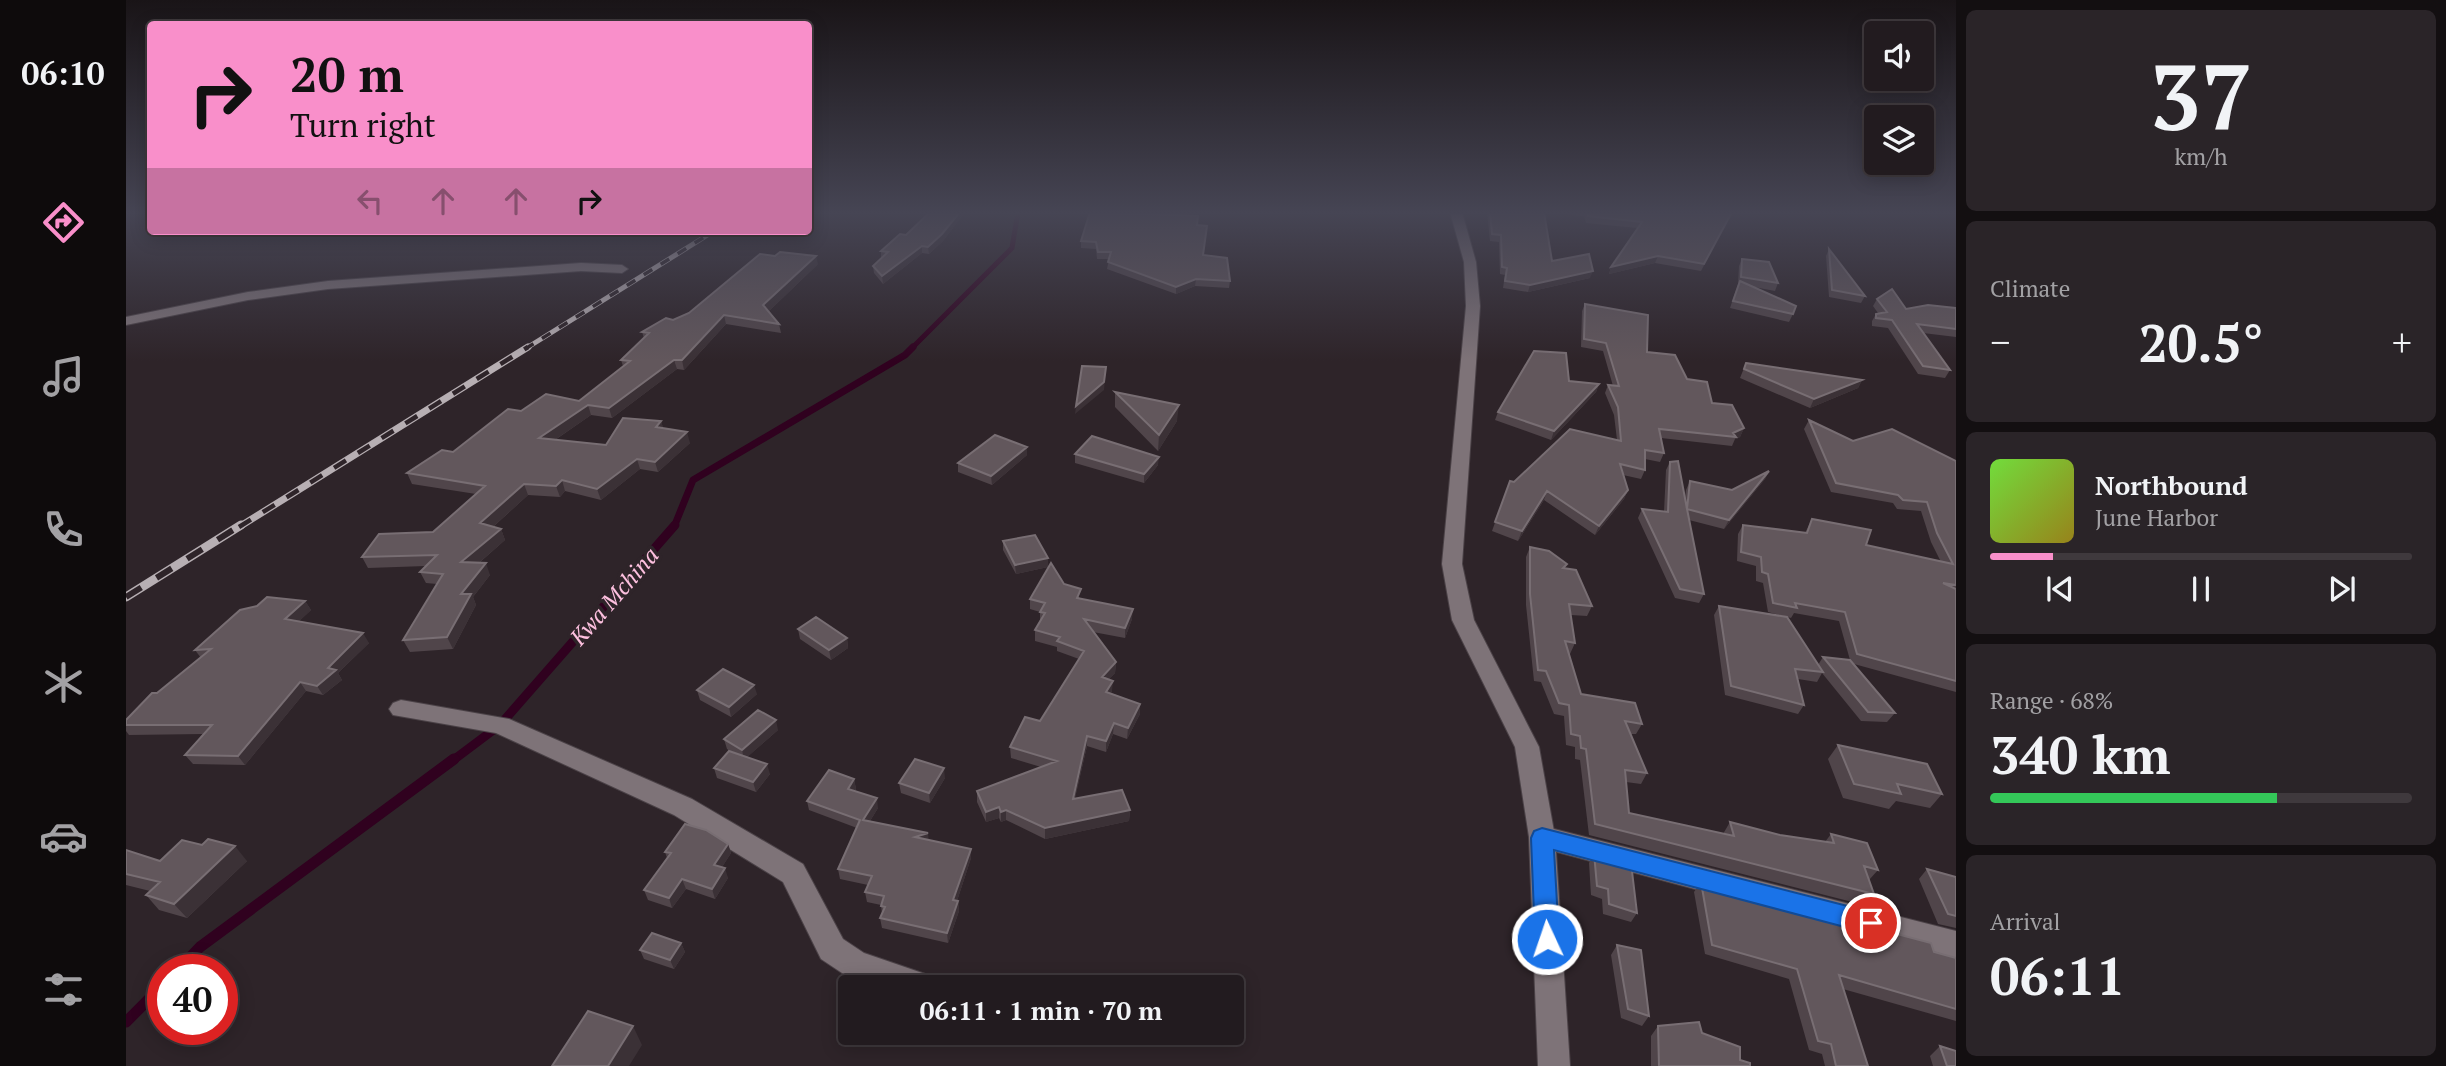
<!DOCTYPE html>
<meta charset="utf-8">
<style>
:root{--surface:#221b1f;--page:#2a2428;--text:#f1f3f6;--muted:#a2a1a4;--line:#3f393d;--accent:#f98fca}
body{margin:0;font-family:"PT Serif",serif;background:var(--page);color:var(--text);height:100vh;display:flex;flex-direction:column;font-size:26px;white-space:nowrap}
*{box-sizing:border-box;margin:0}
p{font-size:23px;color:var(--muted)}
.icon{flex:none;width:38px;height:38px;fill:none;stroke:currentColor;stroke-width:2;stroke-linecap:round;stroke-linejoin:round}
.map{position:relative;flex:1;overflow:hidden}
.panel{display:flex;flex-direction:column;gap:10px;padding:10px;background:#130f11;width:490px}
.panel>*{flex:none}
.guide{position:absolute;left:21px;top:21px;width:665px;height:214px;border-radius:7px;box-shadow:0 4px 18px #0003,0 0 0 2px var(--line);background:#f98fca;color:#111;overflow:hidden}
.controls{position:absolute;left:1738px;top:21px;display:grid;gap:14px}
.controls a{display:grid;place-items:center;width:70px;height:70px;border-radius:7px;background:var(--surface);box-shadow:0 4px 18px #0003,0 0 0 2px var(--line);font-size:35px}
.speed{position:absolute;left:21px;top:954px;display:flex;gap:14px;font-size:35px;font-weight:700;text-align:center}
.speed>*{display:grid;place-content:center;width:91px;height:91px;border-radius:50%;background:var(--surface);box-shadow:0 4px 18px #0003,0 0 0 2px var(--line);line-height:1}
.speed .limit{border:10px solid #d22;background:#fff;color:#111}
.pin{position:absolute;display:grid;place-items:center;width:60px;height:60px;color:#fff;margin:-30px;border:4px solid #fff;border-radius:50%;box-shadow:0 2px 7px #0007}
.me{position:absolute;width:77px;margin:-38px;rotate:357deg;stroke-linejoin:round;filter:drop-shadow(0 0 5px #0008)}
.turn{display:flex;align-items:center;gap:24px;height:147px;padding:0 28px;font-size:32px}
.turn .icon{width:91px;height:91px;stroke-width:2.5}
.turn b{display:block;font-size:49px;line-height:60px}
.lanes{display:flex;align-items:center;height:66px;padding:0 28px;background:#0003;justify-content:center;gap:35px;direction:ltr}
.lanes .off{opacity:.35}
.big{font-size:52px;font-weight:800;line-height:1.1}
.panel .widget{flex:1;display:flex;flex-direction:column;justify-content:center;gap:10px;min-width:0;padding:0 24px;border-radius:10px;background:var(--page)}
.panel .dial{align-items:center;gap:0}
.dial b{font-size:91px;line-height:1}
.song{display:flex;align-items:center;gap:21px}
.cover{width:84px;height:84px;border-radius:10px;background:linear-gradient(135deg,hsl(100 70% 55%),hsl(50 70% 35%))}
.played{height:7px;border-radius:4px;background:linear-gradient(90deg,var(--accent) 15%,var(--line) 15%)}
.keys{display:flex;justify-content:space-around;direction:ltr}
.heat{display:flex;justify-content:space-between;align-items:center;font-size:38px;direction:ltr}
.charge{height:10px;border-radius:5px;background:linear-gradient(90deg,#34c759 68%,var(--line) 0)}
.trip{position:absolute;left:712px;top:975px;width:406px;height:70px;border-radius:7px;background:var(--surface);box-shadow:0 4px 18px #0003,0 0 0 2px var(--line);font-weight:800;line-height:70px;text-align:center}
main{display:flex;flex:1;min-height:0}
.menu{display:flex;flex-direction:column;width:126px;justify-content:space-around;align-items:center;background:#0e0b0c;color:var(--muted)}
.menu .icon{width:49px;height:49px}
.menu .active{color:var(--accent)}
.menu b{font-size:32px;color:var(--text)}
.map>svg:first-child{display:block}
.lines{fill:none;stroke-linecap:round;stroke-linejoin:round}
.stream-far3{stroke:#30011f;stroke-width:5}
.stream-far2{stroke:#30011f;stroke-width:7}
.stream-far1{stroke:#30011f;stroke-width:9}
.stream{stroke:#30011f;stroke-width:11}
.minor-casing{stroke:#4b4247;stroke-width:2}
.tertiary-casing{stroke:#4b4247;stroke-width:2}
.minor{fill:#7e7378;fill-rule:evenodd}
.tertiary{fill:#7e7378;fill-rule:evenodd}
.rail-far2-casing{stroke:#b7afb3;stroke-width:5}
.rail-far1-casing{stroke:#b7afb3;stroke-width:7}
.rail-casing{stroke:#b7afb3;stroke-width:9}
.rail-far2{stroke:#2e2429;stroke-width:3.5;stroke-dasharray:10;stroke-linecap:butt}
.rail-far1{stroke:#2e2429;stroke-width:4.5;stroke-dasharray:14;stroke-linecap:butt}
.rail{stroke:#2e2429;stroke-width:6;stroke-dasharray:18;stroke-linecap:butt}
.wall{fill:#50454a}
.shaded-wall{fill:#3b3136}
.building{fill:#62575c;stroke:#786e73;stroke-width:2}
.route{fill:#1a73e8;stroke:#114b97;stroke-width:2}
.labels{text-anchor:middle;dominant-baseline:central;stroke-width:7;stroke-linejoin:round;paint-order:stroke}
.water-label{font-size:23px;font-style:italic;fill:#fdc0df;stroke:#2e2429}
</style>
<main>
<nav class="menu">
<b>06:10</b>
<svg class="icon active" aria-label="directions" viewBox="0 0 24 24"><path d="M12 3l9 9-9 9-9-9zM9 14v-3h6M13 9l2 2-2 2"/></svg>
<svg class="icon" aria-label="music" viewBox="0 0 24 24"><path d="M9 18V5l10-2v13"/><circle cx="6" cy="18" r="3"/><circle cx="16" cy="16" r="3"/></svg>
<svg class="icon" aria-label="phone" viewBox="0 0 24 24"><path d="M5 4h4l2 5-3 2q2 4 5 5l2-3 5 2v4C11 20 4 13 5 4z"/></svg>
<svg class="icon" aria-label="climate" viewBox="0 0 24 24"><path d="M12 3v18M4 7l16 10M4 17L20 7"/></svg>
<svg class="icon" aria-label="car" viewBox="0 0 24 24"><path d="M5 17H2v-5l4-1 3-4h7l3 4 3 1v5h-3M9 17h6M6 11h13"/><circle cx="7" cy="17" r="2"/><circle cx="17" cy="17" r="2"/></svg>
<svg class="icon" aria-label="filters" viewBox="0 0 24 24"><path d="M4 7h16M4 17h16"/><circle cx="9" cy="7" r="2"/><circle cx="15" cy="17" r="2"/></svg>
</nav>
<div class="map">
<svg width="1830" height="1066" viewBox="0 0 1830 1066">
<rect width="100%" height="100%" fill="#2e2429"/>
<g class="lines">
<!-- stream-far3 -->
<path class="stream-far3" d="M785,349L886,248L892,212"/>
<!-- stream-far2 -->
<path class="stream-far2" d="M548,527L567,480L779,355L787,347"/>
<!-- stream-far1 -->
<path class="stream-far1" d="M326,761L374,725L549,525"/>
<!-- stream -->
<path class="stream" d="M52,970L74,947L328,759
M0,1022L37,985"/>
<defs>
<path id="minor" d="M455,263L496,265L502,269L496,273L455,271L202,289L122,300L0,325V317L122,292L202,281Z
M275,700L383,719L566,799L677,864L717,939L738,953L808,977L812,987H753L719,975L695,959L657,882L548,815L370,733L267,715L263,709L267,703Z
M1416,826L1830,931V959L1416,848L1406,845L1403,837L1406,829Z"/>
<path id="tertiary" d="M1324,212H1336L1350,262L1354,306L1336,564L1348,620L1413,747L1429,837L1444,1066H1412L1403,837L1389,747L1326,620L1316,564L1340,306L1338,262Z"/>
</defs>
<!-- minor casing -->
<use href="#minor" class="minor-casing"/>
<!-- tertiary casing -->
<use href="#tertiary" class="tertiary-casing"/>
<!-- minor -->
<use href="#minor" class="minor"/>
<!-- tertiary -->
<use href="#tertiary" class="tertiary"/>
<defs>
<path id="rail-far2" d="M399,349L588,231"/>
<path id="rail-far1" d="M113,527L402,347"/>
<path id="rail" d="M0,597L115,525"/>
</defs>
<!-- rail-far2 casing -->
<use href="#rail-far2" class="rail-far2-casing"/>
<!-- rail-far1 casing -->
<use href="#rail-far1" class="rail-far1-casing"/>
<!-- rail casing -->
<use href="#rail" class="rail-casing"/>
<!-- rail-far2 -->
<use href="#rail-far2" class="rail-far2"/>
<!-- rail-far1 -->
<use href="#rail-far1" class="rail-far1"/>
<!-- rail -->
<use href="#rail" class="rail"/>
</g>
<!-- wall -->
<path class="wall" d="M804,212H839L817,241L803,254L796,253L757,284L748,273L747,266L755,258V251L780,235Z
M1361,212H1418L1426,261L1464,278L1402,292L1377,288L1379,275L1374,274L1373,242L1364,241Z
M1419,212H1606L1575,271L1529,263L1483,274L1485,267L1511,228L1460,223L1458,216Z
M1071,225L1077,255L1104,281L1103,288L1069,286L1050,294L981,269L983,259H971L970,249L955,248V241Z
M1703,249L1739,296L1735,303L1703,297L1700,256Z
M1616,259L1652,283L1649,291L1628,287L1667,314L1663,322L1604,308L1612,284L1613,266Z
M692,264L643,311L653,324L655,333L600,324L558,370L551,369L486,418L465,415L429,440L480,445L535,421L537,428L564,443L532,472L514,469L475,500L439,491L434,497L402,495L367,527L375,529L379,540L353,563L364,575L347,597L350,605L327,649L284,652L277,640L311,584L300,583L294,572L300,566L242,568L236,557L307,532L350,494L286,484L281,473L327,452L453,401L497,366L495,360L518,338L516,332Z
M1751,299L1780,309L1830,308V337L1797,333L1824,370L1819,378L1792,374L1762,328L1746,326V321L1750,314L1752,313L1747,306Z
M1459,304L1521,352L1561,379L1586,403L1618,428L1614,437L1609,439L1606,446L1535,438L1538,453L1534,462L1519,459V470L1515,479L1497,475L1502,490L1498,499L1469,535L1418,500L1392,541L1366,531L1384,481L1388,482L1491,440L1488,415L1479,393L1482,385L1487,386L1477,351L1455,347L1456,311Z
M1620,363L1736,380L1732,388L1684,408L1614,378Z
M1443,381L1473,384L1470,392L1425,440L1369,420L1372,412Z
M989,392L1051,421L1032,451L989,407Z
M1683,420L1727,441L1830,461V692L1728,664L1769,713L1761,722L1735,721L1696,673L1691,682L1672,679L1678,705L1672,714L1599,695L1588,615L1593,606L1692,665L1697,657L1724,660L1713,621L1668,613L1665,618L1642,612L1637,583L1630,581V566L1611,561L1612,534L1617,525L1679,533L1686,519L1740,545L1815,562L1805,542L1795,511L1771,509L1767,503L1705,492L1678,429Z
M949,454L1032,465L1018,483L949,463Z
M901,455L866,485L832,472V463Z
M1544,462L1559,498L1560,490L1564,481L1606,490L1643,471L1639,479L1598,529L1563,520L1578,594L1573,603L1549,598L1512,518L1516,509L1538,512L1540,470Z
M877,541L922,558V567L890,574L877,550Z
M1404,547L1441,564L1439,569L1466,606L1461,616L1445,615L1449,643L1444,654H1443L1455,694L1516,724L1510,734H1505L1521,773L1515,784L1500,782L1503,813L1597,834L1604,822L1654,835L1699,842L1705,834L1752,870L1743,880L1748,894L1738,905L1463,835L1454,760L1449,759V747L1440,745L1438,716L1428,714L1415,682L1408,681L1400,605V557Z
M938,584L955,599L1006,619L999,638L967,632L990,662L989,673L983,679L986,691L985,693L1014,704V714L1001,739L987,734L980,752L961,746L949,798L1004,810L1003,821L919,839L880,820L875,822L873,818L860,822L851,802V791L915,767L885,758L884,747L914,721L953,659L931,651V647L909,641V630L914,622V612L904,609V599Z
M179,601L185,610L172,622L243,643L212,673L216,680L197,695L180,691L119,765L67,764L59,755L77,734L3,735L0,731V720L31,693L75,658L69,650Z
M672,629L721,638L722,648L705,660L674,639Z
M571,690L631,694L605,717L574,700Z
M652,730L621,757L644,774L630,792L591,778L588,768L607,753L601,749L598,739Z
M1712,745L1816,794L1804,808L1770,801L1763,809L1717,798L1702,759Z
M819,778L804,803L775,793L773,783Z
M728,779L730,789L729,791L752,808L744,821L802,840L845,849V858L831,901H832L833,911L822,943L756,928L754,918L756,914L755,905L741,902L739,892L742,885L714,879L712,869L731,828L683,810L681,801Z
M602,844L605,853L596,867L602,878L589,899L560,889L546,908L522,900L518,890L541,858L539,852Z
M0,850L34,861H121L61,918L33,910L20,895L24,891L0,885Z
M1468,853L1511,913L1505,922L1477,914L1476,899L1465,895L1463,863Z
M1801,869L1830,877V928L1812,924L1793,879Z
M1575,882L1830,958V1021L1717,989L1742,1066H1699L1696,1054L1683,1050L1663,979L1579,954L1568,892Z
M555,943L559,952L548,969L518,959L514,950Z
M1491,945L1523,1016L1516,1026L1495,1018L1485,955Z
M1532,1026L1576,1033L1624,1066H1525V1036Z
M1814,1046L1830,1066H1807L1804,1056Z"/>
<!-- shaded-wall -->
<path class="shaded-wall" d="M834,212H839L817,241L803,254L802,247Z
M796,246V253L757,284L756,276Z
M690,256L692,264L639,315L637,305Z
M1532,256L1529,263L1483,274L1485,267Z
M1467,271L1464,278L1402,292L1404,285Z
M1070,279L1069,286L1050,294V287Z
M598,315L600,324L558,370L556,360Z
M548,360L551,369L486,418L483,408Z
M980,367L978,390L949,414L950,406Z
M1736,380L1732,388L1684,408L1688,399Z
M1473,384L1470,392L1425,440L1428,431Z
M462,405L465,415L417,448L413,438Z
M1053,405L1051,421L1032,451L1033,435Z
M535,421L538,431L530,427Z
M1618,428L1614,437L1609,439L1610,437L1607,433Z
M561,432L564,443L532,472L529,462Z
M901,447V455L866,485L865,476Z
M1033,457L1032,465L1018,483V474Z
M511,459L514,469L475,500L471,489Z
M1643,471L1639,479L1598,529L1603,520Z
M436,480L439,491L434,497L430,486Z
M398,484L402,495L359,534L354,523Z
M1502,490L1498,499L1469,535L1473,526Z
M1421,491L1418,500L1392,541L1396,531Z
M375,529L379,540L340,574L335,562Z
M922,558V567L890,574L889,565Z
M360,563L364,575L347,597L350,605L327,649L321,637L335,594Z
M179,601L185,610L165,629L159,619Z
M1007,609L1006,619L999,638V628Z
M237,633L243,643L212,673L216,680L197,695L191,686L202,668Z
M721,638L722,648L705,660L703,650Z
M990,662L989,673L975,688L976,677Z
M987,681L986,691L980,702V692Z
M174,682L180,691L119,765L112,756Z
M628,685L631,694L605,717L603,707Z
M1014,704V714L1001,739L1002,728Z
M650,720L652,730L618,760L616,750Z
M988,723L987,734L980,752V741Z
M961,736V746L946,809L947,799Z
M641,764L644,774L630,792L627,782Z
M818,768L819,778L804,803L803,793Z
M728,779L730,789L723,798L722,789Z
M751,798L752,808L739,829L737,820Z
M873,807V818L860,822V812Z
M880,810V820L875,822V812Z
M1004,810L1003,821L919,839V828Z
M802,833L803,843L789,837Z
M602,844L605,853L591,875L588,865Z
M109,846L121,861L61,918L48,904Z
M845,849V858L828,910L827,900Z
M599,868L602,878L589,899L586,889Z
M556,879L560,889L546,908L543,898Z
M832,901L833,911L822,943L821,933Z
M555,943L559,952L548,969L544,960Z
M507,1026L516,1045L503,1066H482Z"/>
<!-- building -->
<path class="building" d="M804,212H834L816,234L802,247L796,246L756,276L747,266L762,252L755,251L774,234L780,235Z
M964,212L1072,216L1071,225L1081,226L1077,255L1101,258L1104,281L1070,279L1050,287L982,262L985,252H972L970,242L955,241Z
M1364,212H1418L1426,261L1463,254L1467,271L1404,285L1379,281L1381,268L1376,267L1375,235L1366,234Z
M1461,212H1606L1578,264L1532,256L1485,267L1516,222L1462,216Z
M1703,249L1739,296L1706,290Z
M654,252L690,256L637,305L653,324L598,315L556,360H548L483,408L462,405L413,438L480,445L497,418L535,421L530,427L561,432L529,462L511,459L471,489L436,480L430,486L398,484L354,523L375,529L335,562L360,563L335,594H345L321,637L277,640L317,574L294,572L311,555L236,557L253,534L307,532L359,486L281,473L316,450L327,452L382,409L395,411L420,394L453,401L504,361L495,360L523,333L516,332L540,318L547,320L563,313L634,254L649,256Z
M1616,259L1643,262L1652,283L1615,277Z
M1614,281L1670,306L1667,314L1607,301Z
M1766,289L1780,309L1802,305L1830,308V329L1791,324L1824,370L1797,366L1766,320L1750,318V314L1761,312L1751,299Z
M1459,304L1522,315L1521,352L1549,355L1561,379L1581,382L1586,403L1606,405L1618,428L1607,433L1610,437L1533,429L1538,453L1519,450V470L1494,464L1502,490L1473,526L1421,491L1396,531L1369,522L1384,481L1388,482L1444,429L1495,441L1492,407L1482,385L1493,386L1480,343L1458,339Z
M1408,351L1440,353L1443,381L1473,384L1428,431L1372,412Z
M1620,363L1736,380L1688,399L1618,369Z
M956,366L980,367L978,382L950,406Z
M989,392L1053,405L1033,435Z
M1683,420L1727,441L1766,429L1830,461V585L1817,583L1830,589V681L1731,654L1719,612L1669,603L1671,608L1647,603L1642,574L1636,572L1635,557L1615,552L1617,525L1681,533L1686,519L1745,530L1740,545L1827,564L1811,533L1801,502L1777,500L1772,495L1710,483Z
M869,435L901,447L865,476L832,463Z
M966,436L1033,457L1018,474L949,454Z
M1552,461L1561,509L1564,481L1606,490L1643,471L1603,520L1561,509L1578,594L1554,589L1516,509L1542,512L1544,462Z
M909,535L922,558L889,565L877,541Z
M1404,547L1423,551L1441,564L1437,568L1450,570L1466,606L1443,604L1449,643L1439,641L1455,694L1509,703L1516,724L1499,721L1521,773L1499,770L1503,813L1608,836L1604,822L1654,835L1708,843L1705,834L1741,843L1752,870L1738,866L1748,894L1469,824L1460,749L1455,748L1454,736L1445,734L1443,705L1433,703L1420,671L1412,670L1404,594Z
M925,563L938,584L955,589L951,598L1007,609L999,628L958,619L990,662L976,677L987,681L980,692L1014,704L1002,728L988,723L980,741L961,736L947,799L996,790L1004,810L919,828L880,810L875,812L873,807L860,812L851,791L931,761L884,747L899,717L914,721L958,651L931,641L934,637L909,630L919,613L914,612L919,603L904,599Z
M141,597L179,601L159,619L237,633L202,668L210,670L191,686L174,682L112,756L59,755L86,725H0V720L26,693H31L85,649L69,650L114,610L131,606Z
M1593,606L1661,617L1697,672L1669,669L1678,705L1605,686Z
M690,617L721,638L703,650L672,629Z
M1697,657L1724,660L1769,713L1742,712Z
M597,669L628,685L603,707L571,690Z
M632,710L650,720L616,750L598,739Z
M1712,745L1801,764L1816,794L1771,784L1775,794L1728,784Z
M603,751L641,764L627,782L588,768Z
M789,759L818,768L803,793L773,783Z
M703,770L728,779L722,789L751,798L737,820L802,833L789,837L845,849L827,900L832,901L821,933L754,918L759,907L755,906L758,896L739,892L746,876L712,869L734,820L681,801Z
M559,824L580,830L602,844L588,865L599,868L586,889L556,879L543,898L518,890L545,853L539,852Z
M82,839L109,846L48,904L20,895L34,882L0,874V850L34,861L56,840L76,845Z
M1468,853L1505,863L1511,913L1483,904L1482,889L1471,886Z
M1801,869L1830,877V916L1822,914Z
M1575,882L1805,943L1808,952L1830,958V1009L1713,975L1742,1066H1710L1705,1044L1692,1041L1671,969L1586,945Z
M526,933L555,943L544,960L514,950Z
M1491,945L1515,950L1523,1016L1502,1009Z
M462,1011L507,1026L482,1066H426Z
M1573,1022L1576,1033L1614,1047V1060L1624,1063V1066H1533L1532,1026Z
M1814,1046L1830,1051V1066H1821Z"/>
<!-- sky -->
<linearGradient id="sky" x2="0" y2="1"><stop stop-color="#191417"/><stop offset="0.59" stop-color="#464554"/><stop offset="1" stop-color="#464554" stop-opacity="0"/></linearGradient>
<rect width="1830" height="361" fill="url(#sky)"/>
<!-- route -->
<path class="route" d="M1416,828L1745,912L1754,915L1757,923L1754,931L1745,934L1428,850L1433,939L1430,947L1421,950L1413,947L1409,939L1405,838L1408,831Z"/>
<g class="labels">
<!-- water labels -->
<g class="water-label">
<text transform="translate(488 596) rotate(-49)">Kwa Mchina</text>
</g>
</g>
</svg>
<div class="controls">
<a><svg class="icon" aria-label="sound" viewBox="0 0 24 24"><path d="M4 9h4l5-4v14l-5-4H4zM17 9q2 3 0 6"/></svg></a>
<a><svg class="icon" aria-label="layers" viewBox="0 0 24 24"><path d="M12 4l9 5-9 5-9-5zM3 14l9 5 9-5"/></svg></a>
</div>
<div class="speed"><div class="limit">40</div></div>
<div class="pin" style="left:1745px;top:923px;background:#d93025"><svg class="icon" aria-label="arrive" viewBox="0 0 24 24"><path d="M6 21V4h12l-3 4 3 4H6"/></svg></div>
<svg class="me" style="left:1421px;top:939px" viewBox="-20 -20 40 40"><circle r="17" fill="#1a73e8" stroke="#fff" stroke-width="3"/><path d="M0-11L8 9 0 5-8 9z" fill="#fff"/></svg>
<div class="trip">06:11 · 1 min · 70 m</div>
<div class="guide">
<div class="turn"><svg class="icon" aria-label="right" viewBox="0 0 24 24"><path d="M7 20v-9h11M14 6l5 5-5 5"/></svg><div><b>20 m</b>Turn right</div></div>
<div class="lanes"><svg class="icon off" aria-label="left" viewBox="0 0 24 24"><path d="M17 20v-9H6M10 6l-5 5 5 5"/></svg><svg class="icon off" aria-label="ahead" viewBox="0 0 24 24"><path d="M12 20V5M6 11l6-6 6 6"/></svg><svg class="icon off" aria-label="ahead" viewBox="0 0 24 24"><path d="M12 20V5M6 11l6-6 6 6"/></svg><svg class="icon" aria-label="right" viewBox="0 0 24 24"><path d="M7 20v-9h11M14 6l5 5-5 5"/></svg></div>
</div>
</div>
<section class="panel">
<div class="widget dial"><b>37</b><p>km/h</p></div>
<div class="widget"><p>Climate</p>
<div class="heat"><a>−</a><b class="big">20.5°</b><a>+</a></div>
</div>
<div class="widget">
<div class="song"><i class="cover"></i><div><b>Northbound</b><p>June Harbor</p></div></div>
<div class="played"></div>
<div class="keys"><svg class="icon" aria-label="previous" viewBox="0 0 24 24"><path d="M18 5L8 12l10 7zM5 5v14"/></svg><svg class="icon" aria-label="pause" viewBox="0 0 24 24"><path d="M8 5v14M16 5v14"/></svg><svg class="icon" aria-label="next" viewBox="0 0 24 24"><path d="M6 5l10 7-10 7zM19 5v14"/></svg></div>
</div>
<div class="widget"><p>Range · 68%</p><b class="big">340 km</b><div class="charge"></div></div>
<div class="widget"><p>Arrival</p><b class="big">06:11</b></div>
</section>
</main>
